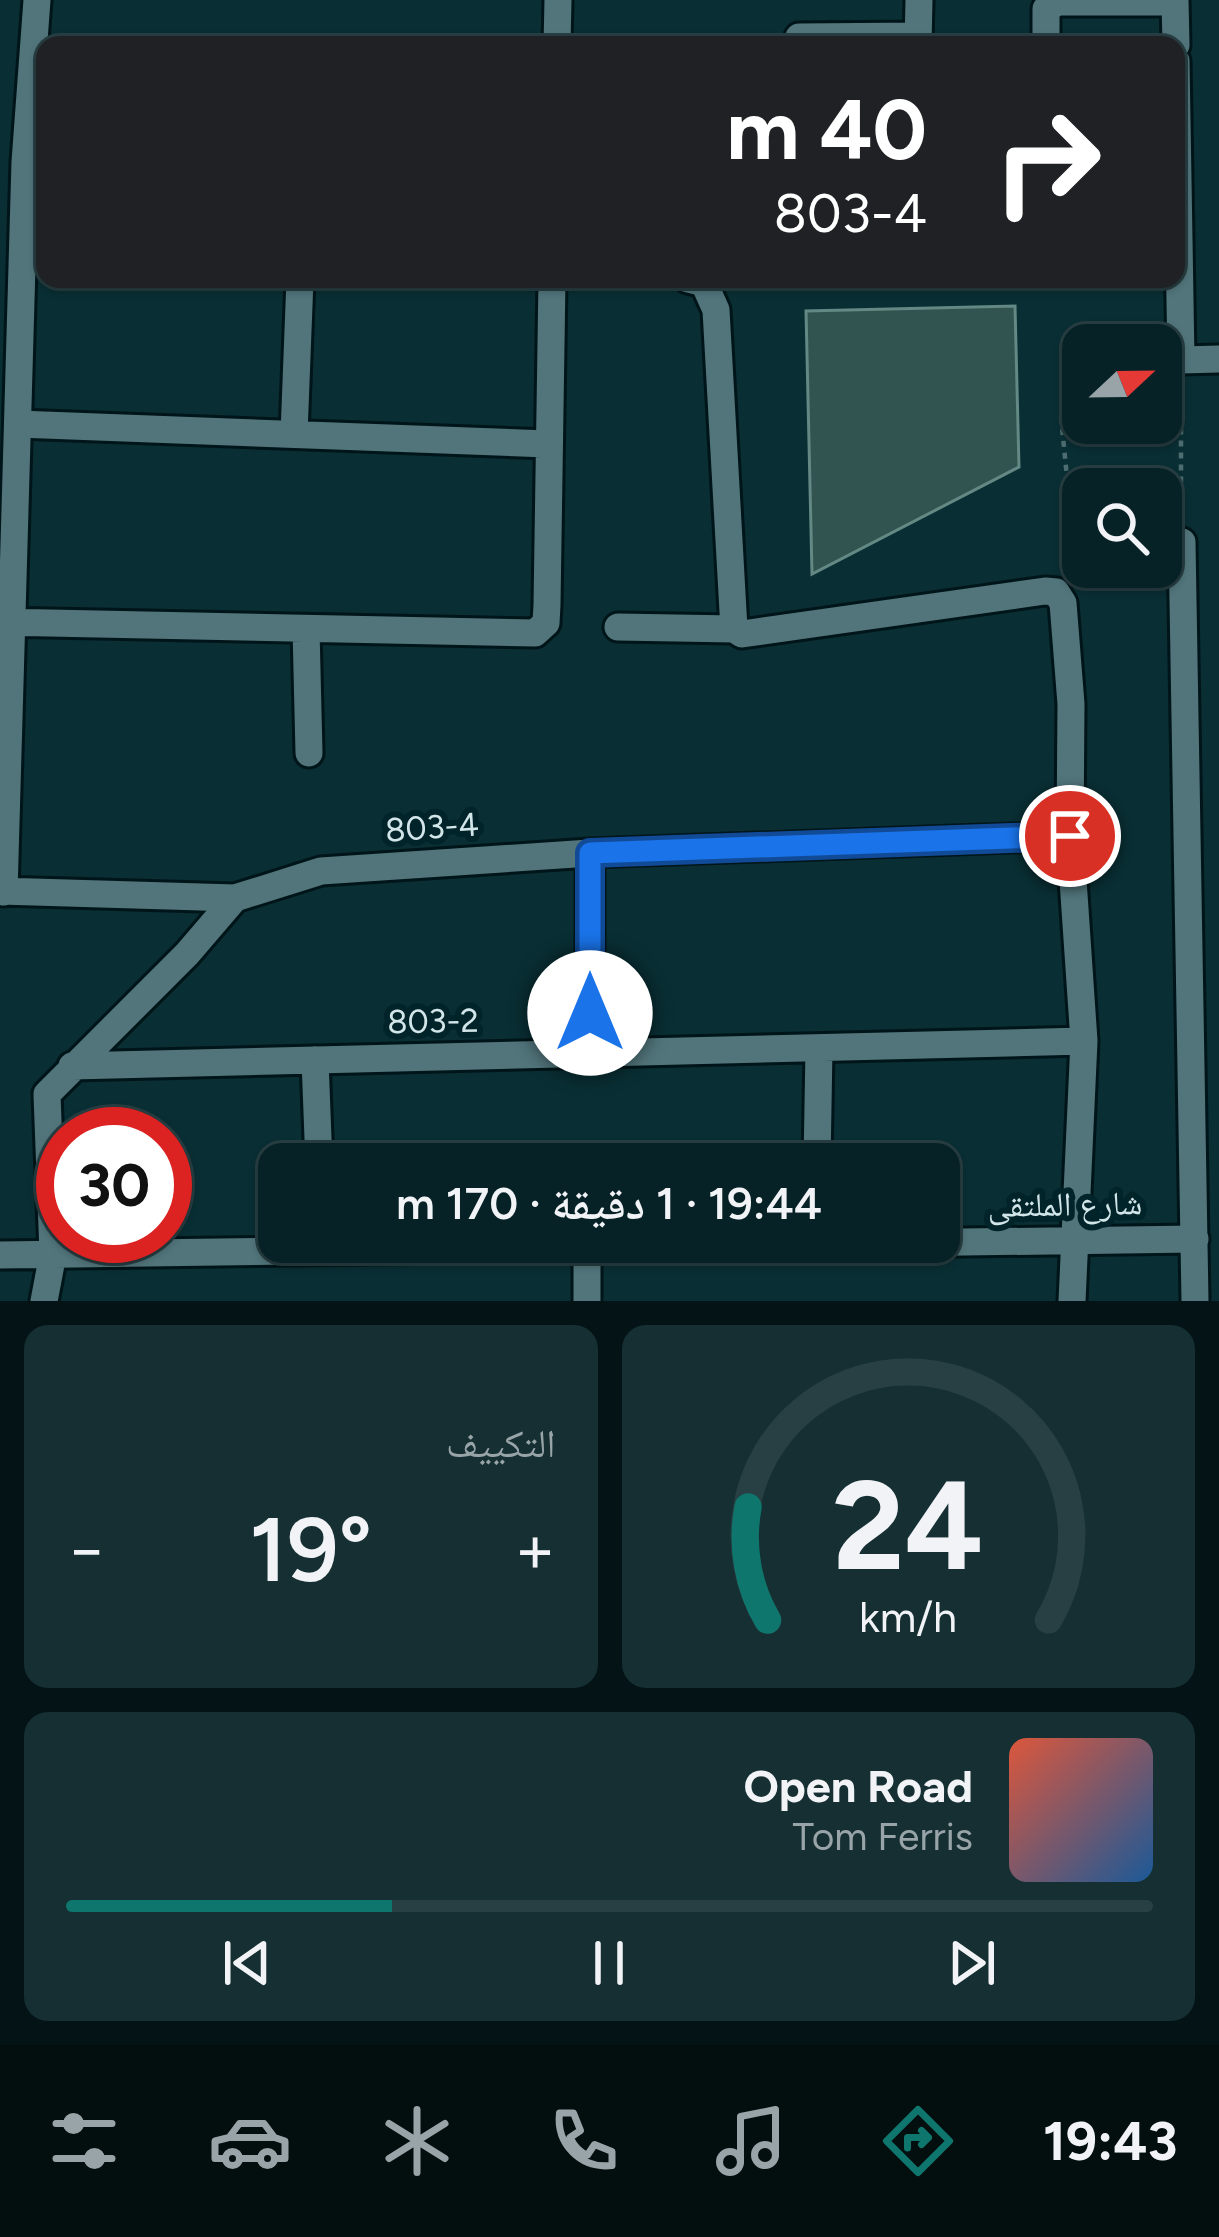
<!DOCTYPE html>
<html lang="ar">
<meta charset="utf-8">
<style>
:root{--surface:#072226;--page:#152f32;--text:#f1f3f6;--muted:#98a4a7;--line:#283f43;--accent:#0f766e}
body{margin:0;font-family:Figtree,"Noto Naskh Arabic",sans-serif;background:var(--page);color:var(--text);direction:rtl;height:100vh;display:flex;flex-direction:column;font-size:45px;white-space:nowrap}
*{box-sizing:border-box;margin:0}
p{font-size:39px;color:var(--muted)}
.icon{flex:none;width:66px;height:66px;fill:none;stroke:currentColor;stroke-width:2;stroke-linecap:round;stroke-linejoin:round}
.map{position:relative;height:1301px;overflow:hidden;direction:ltr}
.side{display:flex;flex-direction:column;gap:24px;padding:24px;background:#041315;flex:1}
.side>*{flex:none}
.banner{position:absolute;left:36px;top:36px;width:1149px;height:252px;border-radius:24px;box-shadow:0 3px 9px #0004,0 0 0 3px var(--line);direction:rtl;background:#202124;color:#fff;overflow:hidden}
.needle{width:78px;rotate:68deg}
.controls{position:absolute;left:1062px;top:324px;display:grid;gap:24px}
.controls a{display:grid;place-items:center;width:120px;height:120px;border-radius:24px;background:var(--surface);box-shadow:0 3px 9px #0004,0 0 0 3px var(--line);font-size:60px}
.speed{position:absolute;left:36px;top:1107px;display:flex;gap:24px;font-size:60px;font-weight:700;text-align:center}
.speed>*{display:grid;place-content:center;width:156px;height:156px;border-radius:50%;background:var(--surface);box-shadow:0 3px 9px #0004,0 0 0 3px var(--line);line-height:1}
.speed .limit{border:18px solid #d22;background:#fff;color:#111}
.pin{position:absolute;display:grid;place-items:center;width:102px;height:102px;color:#fff;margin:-51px;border:6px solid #fff;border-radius:50%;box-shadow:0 3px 12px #0007}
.me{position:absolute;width:132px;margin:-66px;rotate:0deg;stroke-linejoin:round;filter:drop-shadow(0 0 9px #0008)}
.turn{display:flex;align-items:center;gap:42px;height:252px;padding:0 60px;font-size:54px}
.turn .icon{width:156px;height:156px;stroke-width:2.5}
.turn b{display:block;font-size:84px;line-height:102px}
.big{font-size:90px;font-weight:600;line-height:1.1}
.side .widget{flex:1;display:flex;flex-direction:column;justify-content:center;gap:18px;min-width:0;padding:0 42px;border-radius:24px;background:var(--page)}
.side .dial{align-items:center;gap:0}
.dial svg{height:312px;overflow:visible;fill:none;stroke:var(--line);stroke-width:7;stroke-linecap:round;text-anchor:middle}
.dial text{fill:var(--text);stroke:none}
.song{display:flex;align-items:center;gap:36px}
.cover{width:144px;height:144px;border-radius:18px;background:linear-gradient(135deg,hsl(10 70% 55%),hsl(210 70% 35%))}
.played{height:12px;border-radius:6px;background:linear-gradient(90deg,var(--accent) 30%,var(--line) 30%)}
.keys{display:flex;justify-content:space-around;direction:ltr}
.heat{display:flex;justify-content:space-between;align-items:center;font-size:66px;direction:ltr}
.side .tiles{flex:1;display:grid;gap:24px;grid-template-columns:1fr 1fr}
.widget:last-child{grid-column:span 2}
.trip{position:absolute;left:258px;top:1143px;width:702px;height:120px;border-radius:24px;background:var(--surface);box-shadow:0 3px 9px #0004,0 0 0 3px var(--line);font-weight:600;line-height:120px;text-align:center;direction:rtl}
.tab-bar{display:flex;height:192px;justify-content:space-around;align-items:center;background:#030e0f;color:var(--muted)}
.tab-bar .icon{width:84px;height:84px}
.tab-bar .selected{color:var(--accent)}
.tab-bar b{font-size:54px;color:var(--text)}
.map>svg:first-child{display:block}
.building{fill:#315450;stroke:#648883;stroke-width:3}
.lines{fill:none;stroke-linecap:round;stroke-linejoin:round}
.minor-casing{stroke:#001519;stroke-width:33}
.path{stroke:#4e6d71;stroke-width:4.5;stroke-dasharray:6 6;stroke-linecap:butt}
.minor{stroke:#51757b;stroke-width:27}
.route-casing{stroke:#114b97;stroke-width:30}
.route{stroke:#1a73e8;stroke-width:21}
.labels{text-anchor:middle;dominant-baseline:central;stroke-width:12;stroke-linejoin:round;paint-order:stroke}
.street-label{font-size:33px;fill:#d2e5e9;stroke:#002429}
</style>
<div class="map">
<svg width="1219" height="1301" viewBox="0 0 1219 1301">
<rect width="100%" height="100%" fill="#092e33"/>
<!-- building -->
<path class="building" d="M1015,306L1019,467L812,574L806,311Z"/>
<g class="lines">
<defs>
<path id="minor" d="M1175,0L1176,45
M799,37L918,36
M557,45L558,0
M918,45L919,0
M1046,45V9L1057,2H1175
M1176,61L1181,360L1219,359
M688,279L704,283L716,310L734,629L742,634L1045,591L1056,592L1063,603L1071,704L1070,836L1084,1041L1072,1301
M18,424L548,444
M294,434L300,279
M1182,542L1195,1301
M0,622L535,633L546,623L547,605L552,279
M618,627L734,629
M306,629L309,753
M0,891L235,898
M4,892L25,162L37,0
M590,1054V853
M315,1060L319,1164
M72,1066L1084,1041
M817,1164L819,1048
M0,1255L1195,1239
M44,1301L53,1254L47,1094L187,954L235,898L321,871L590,853L1070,836
M587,1301V1247"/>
</defs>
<!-- minor casing -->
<use href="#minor" class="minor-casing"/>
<!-- path -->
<path class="path" d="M1061,417L1071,518L1083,525
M1161,521L1181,505V386"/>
<!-- minor -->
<use href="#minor" class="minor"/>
</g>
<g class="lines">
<defs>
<path id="route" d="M590,1013V853L1070,836"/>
</defs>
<!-- route casing -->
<use href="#route" class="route-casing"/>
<!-- route -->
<use href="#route" class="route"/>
</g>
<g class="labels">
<!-- street labels -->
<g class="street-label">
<text transform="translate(432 827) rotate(-4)">803-4</text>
<text transform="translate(433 1021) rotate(-1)">803-2</text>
<text transform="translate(1065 1204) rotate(-1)">شارع الملتقى</text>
</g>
</g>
</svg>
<div class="controls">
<a><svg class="needle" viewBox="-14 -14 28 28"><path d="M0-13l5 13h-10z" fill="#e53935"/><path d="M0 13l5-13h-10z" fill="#98a4a7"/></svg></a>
<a><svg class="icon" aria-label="search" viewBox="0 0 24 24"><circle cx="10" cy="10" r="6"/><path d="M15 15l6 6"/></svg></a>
</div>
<div class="speed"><div class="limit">30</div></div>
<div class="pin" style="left:1070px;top:836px;background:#d93025"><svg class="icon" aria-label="arrive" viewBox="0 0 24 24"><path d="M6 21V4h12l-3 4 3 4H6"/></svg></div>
<svg class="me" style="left:590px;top:1013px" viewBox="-20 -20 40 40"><circle r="19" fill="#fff"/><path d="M0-13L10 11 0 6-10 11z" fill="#1a73e8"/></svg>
<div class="trip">19:44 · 1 دقيقة · 170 m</div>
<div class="banner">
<div class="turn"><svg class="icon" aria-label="right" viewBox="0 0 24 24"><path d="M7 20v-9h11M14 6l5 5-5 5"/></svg><div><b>40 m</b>803-4</div></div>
</div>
</div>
<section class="side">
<div class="tiles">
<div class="widget dial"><svg viewBox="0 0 100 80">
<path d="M14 69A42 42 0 1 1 86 69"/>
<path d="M14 69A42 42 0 0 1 9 40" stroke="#0f766e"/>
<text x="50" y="56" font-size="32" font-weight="700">24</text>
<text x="50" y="72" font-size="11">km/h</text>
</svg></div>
<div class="widget"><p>التكييف</p>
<div class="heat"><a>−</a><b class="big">19°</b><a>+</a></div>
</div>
<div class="widget">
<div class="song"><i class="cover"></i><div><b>Open Road</b><p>Tom Ferris</p></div></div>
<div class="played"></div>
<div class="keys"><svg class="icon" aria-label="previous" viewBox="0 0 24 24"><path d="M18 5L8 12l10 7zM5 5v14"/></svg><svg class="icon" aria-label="pause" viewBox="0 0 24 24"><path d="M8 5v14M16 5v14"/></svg><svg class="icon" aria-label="next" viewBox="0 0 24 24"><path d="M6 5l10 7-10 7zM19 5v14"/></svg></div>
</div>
</div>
</section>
<nav class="tab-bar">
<b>19:43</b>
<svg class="icon selected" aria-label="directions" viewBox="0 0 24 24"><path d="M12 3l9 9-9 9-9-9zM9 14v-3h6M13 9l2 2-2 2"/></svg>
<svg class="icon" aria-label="music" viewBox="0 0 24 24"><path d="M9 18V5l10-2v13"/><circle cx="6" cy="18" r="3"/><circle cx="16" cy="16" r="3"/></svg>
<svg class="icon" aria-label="phone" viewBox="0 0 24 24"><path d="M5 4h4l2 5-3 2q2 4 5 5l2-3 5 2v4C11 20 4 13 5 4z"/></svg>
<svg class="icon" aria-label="climate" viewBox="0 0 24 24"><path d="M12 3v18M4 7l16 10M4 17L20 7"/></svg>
<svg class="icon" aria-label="car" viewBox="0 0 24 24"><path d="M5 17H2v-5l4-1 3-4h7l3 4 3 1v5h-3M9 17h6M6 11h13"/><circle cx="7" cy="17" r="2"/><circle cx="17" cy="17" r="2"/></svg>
<svg class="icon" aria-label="filters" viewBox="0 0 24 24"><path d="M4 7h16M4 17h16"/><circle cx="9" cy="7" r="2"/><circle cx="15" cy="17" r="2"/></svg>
</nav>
